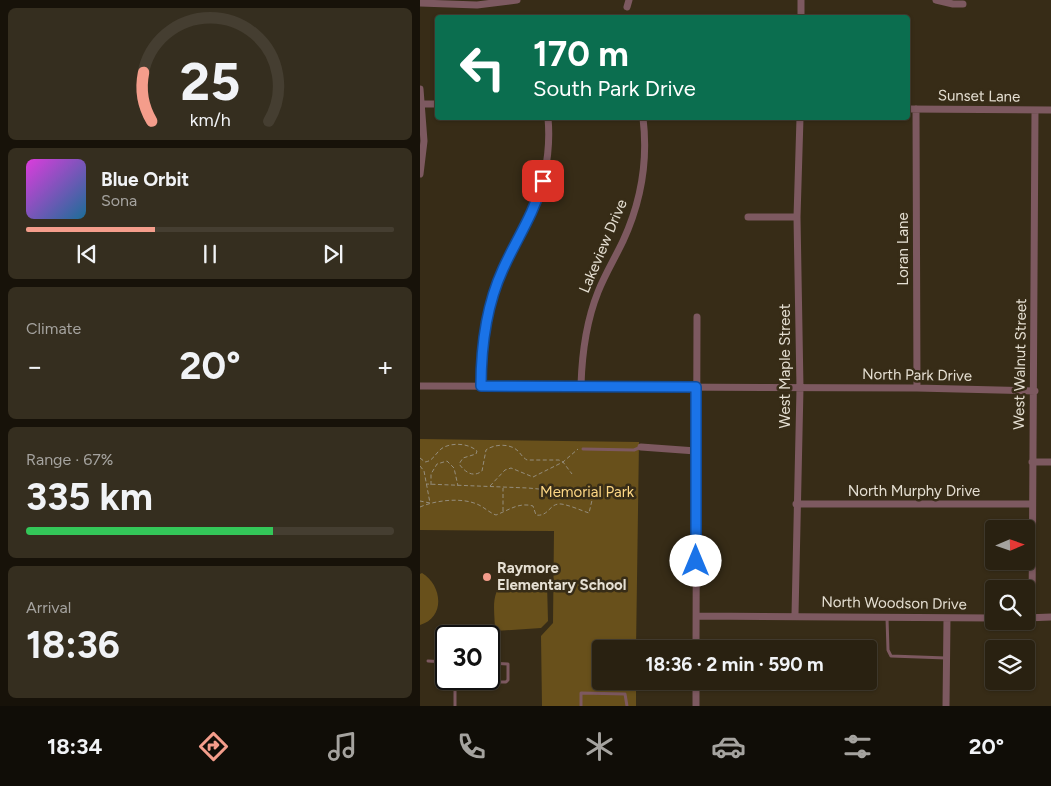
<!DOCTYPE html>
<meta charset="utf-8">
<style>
:root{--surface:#292111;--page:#352e1f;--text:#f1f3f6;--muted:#a5a39f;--line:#453e31;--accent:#f49d8b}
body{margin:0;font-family:Figtree,sans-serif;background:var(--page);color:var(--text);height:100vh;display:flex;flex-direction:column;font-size:19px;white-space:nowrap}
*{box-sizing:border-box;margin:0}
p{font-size:16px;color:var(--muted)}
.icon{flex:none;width:28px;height:28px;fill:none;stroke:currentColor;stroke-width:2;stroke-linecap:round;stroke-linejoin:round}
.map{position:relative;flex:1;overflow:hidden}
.side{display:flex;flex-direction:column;gap:8px;padding:8px;background:#171209;width:420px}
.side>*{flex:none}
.hud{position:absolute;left:15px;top:15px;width:475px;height:105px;border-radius:5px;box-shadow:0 1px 4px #0004,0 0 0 1px var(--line);background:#0b6e4f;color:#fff;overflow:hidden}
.needle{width:32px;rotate:88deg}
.buttons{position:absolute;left:565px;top:520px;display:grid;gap:10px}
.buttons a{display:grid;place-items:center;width:50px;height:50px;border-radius:5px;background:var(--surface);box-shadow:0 1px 4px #0004,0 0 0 1px var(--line);font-size:25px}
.speed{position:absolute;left:15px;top:625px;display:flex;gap:10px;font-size:25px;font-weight:700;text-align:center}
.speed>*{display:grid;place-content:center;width:65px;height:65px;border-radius:50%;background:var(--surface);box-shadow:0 1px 4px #0004,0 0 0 1px var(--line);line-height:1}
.speed .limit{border:2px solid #111;border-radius:8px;background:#fff;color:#111}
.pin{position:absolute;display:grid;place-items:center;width:42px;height:42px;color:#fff;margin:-21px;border-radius:10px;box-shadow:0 2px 8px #0006}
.me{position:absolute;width:55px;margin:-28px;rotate:0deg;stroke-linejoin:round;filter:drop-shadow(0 0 4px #0008)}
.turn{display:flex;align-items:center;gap:18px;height:105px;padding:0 15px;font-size:22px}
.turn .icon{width:65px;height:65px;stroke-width:2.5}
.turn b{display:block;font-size:35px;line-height:42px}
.big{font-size:38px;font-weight:700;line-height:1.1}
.side .widget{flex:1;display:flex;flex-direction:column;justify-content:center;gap:8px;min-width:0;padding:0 18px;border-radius:8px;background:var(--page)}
.side .dial{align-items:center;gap:0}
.dial svg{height:130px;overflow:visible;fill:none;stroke:var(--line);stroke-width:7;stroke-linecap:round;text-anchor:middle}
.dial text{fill:var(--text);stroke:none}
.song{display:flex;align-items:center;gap:15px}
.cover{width:60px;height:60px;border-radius:8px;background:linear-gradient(135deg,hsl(300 70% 55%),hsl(200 70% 35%))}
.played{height:5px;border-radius:2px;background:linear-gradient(90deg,var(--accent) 35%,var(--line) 35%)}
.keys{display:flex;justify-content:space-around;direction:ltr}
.heat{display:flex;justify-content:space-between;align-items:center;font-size:28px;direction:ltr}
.charge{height:8px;border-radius:4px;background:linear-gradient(90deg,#34c759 67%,var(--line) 0)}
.trip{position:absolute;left:172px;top:640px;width:285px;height:50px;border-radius:5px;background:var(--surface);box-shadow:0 1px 4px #0004,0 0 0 1px var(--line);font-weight:700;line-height:50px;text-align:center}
.tab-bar{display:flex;height:80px;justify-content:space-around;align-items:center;background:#100d07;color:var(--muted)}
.tab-bar .icon{width:35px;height:35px}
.tab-bar .current{color:var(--accent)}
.tab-bar b{font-size:22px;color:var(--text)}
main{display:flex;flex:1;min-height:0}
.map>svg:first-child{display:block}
.green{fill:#68501b}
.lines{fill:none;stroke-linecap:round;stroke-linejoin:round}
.path{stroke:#958d7c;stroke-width:1;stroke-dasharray:4 2.5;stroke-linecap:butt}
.lane{stroke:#7d5960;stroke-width:3}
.street{stroke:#7d5960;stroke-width:7}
.route-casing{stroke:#114b97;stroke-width:12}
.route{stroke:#1a73e8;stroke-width:9}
.poi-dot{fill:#f49d8b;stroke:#372c17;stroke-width:2}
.labels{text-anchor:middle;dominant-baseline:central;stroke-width:5;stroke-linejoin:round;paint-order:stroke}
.street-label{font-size:15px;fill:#e5dfd2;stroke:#372c17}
.park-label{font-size:15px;fill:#fcd684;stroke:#372c17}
.poi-label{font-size:15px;font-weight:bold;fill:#e5dfd2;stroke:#372c17;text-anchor:start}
</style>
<main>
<section class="side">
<div class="widget dial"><svg viewBox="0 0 100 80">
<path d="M14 69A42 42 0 1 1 86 69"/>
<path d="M14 69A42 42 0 0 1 9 39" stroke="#f49d8b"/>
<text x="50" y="56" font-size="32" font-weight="700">25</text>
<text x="50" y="72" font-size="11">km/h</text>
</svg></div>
<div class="widget">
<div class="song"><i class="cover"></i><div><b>Blue Orbit</b><p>Sona</p></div></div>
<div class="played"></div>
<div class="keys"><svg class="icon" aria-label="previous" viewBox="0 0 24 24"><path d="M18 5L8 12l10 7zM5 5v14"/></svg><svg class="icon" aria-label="pause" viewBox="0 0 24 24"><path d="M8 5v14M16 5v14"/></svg><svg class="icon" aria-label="next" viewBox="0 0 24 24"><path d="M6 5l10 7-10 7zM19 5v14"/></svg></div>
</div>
<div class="widget"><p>Climate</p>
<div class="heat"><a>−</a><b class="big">20°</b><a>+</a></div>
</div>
<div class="widget"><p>Range · 67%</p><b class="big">335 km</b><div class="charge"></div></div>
<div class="widget"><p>Arrival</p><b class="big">18:36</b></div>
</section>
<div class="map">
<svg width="631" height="706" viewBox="0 0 631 706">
<rect width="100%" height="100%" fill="#372c17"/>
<!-- green -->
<path class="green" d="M0,439L219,442L216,649H181V681H216V706H122L121,636L133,623L134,531L0,530Z
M2,573C22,585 26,617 0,625V574Z
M87,580L127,583L128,621L121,628L75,631C75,612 69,591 87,580Z"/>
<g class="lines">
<!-- path -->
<path class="path" d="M0,458L5,462C13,461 15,454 21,449C30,442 49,443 57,451L56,454L43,458L39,464C45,472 53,478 62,471L66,450C74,444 90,443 98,451C101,454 102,457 107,460H139L143,462L152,474
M0,466L4,471L10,503L0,501
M11,485V474L17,464L27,461L34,468L38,486
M70,486L85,470L91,468L113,477L143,462L158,449
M0,507C16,500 43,497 59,505C65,508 70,513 76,515C89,510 99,502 113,506L116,515C129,517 129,503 141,504C149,505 160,510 169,513L173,496V494L108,488L6,484
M83,511V488
M185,681V688"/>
<!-- lane -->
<path class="lane" d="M163,449L214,450L221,447
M467,618L468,650L471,656L526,658
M8,661L26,662
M35,682H86L88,680V664L69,663
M35,706V679
M161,706V693L205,694L207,706"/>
<!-- street -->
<path class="street" d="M516,0L533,4H543
M0,3L57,5L97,0
M207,7L209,0
M381,18V0
M0,89L4,141L0,174
M0,104H18
M488,109L631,110
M496,109L497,388
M328,217H377
M161,385C162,353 166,322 178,292C185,274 195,258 203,241C221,202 228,159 223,118
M0,386L497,388L615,391
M61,386C61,351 64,317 77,284C86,260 101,239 111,215C124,185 131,151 128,118
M221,447L276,451
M612,462H631
M376,504H612
M375,615L380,388L377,217L380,118
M277,616L574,618
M606,618L631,617
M612,618L615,110
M276,649L277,317
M276,706V681
M526,706L527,618"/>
</g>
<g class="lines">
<defs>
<path id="route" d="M123,181C113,216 97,238 83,269C66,306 61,346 61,386L276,387V561"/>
</defs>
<!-- route casing -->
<use href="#route" class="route-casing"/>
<!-- route -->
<use href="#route" class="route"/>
</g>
<!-- markers -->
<circle class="poi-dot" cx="67" cy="577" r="5"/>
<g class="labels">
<!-- street labels -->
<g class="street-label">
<text transform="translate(559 96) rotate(1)">Sunset Lane</text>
<text transform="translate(183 246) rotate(-67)">Lakeview Drive</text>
<text transform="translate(483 249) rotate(-90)">Loran Lane</text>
<text transform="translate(600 364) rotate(-89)">West Walnut Street</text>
<text transform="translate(365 366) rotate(-90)">West Maple Street</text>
<text transform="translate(497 375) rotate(1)">North Park Drive</text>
<text x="494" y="491">North Murphy Drive</text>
<text transform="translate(474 603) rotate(1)">North Woodson Drive</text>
</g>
<!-- park labels -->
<g class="park-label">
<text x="167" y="492">Memorial Park</text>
</g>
<!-- poi labels -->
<g class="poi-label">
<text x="77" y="568">Raymore<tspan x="77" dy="17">Elementary School</tspan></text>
</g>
</g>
</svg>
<div class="buttons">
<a><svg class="needle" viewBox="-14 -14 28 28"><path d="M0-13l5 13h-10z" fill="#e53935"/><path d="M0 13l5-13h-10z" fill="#a5a39f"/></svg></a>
<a><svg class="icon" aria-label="search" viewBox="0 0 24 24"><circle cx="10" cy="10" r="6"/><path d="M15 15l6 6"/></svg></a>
<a><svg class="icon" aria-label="layers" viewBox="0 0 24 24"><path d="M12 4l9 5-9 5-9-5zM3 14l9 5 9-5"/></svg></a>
</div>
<div class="speed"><div class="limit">30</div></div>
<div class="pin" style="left:123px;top:181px;background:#d93025"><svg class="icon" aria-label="arrive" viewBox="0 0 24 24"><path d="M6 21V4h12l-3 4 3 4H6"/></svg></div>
<svg class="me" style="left:276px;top:561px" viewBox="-20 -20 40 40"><circle r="19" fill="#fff"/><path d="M0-13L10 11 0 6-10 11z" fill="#1a73e8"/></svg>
<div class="trip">18:36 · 2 min · 590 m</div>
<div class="hud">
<div class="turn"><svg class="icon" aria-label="left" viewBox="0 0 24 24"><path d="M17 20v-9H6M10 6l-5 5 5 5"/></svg><div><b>170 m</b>South Park Drive</div></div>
</div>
</div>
</main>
<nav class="tab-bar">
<b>18:34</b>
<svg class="icon current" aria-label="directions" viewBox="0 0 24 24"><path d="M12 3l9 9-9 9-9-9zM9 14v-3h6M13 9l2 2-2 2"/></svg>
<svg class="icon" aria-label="music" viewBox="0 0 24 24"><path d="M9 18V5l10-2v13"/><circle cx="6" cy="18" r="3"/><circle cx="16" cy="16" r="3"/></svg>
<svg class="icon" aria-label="phone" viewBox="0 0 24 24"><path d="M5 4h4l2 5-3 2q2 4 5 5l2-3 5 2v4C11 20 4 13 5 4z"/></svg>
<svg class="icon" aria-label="climate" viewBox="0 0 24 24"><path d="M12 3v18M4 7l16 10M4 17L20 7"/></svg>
<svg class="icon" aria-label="car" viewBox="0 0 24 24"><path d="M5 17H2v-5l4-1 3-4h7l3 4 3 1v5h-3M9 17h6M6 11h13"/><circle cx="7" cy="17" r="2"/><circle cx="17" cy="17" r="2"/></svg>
<svg class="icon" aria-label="filters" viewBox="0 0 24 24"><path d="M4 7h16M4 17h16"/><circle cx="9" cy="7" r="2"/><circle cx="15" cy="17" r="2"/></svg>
<b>20°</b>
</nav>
